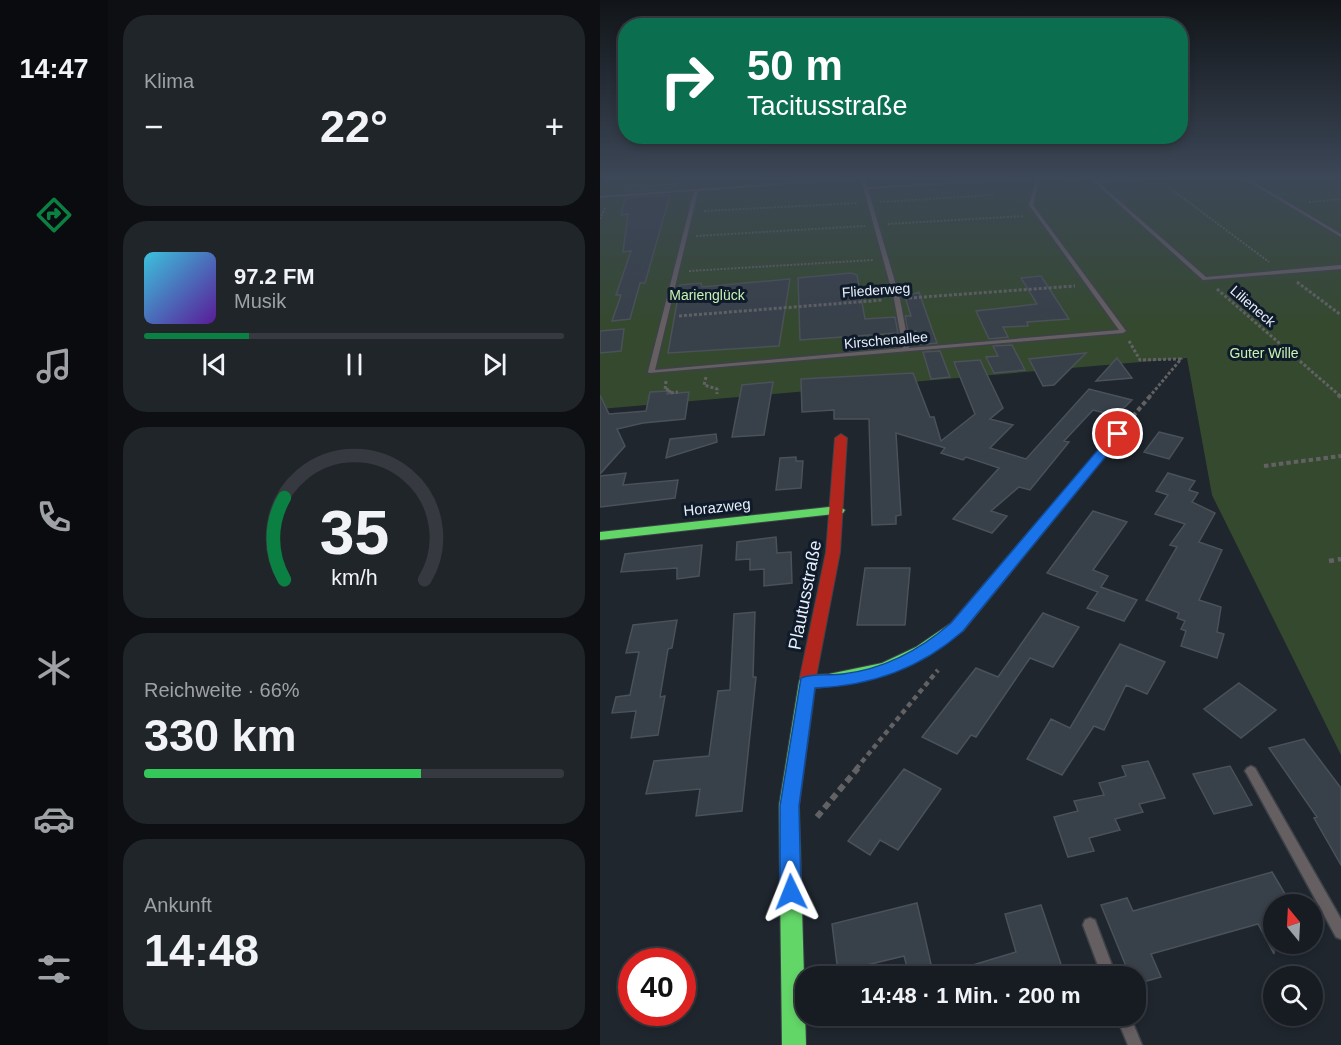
<!DOCTYPE html>
<html lang="de">
<meta charset="utf-8">
<style>
:root{--surface:#171c22;--page:#20252a;--text:#f1f3f6;--muted:#9ea1a5;--line:#363a40;--accent:#0b8043}
body{margin:0;font-family:Arial,sans-serif;background:var(--page);color:var(--text);height:100vh;display:flex;flex-direction:column;font-size:22px;white-space:nowrap}
*{box-sizing:border-box;margin:0}
p{font-size:20px;color:var(--muted)}
.icon{flex:none;width:33px;height:33px;fill:none;stroke:currentColor;stroke-width:2;stroke-linecap:round;stroke-linejoin:round}
.map{position:relative;flex:1;overflow:hidden}
.sheet{display:flex;flex-direction:column;gap:15px;padding:15px;background:#0d0f13;width:492px}
.sheet>*{flex:none}
.guide{position:absolute;left:18px;top:18px;width:570px;height:126px;border-radius:24px;box-shadow:0 3px 9px #0003,0 0 0 2px var(--line);background:#0b6e4f;color:#fff;overflow:hidden}
.needle{width:39px;rotate:342deg}
.buttons{position:absolute;left:663px;top:894px;display:grid;gap:12px}
.buttons a{display:grid;place-items:center;width:60px;height:60px;border-radius:50%;background:var(--surface);box-shadow:0 3px 9px #0003,0 0 0 2px var(--line);font-size:30px}
.speed{position:absolute;left:18px;top:948px;display:flex;gap:12px;font-size:30px;font-weight:700;text-align:center}
.speed>*{display:grid;place-content:center;width:78px;height:78px;border-radius:50%;background:var(--surface);box-shadow:0 3px 9px #0003,0 0 0 2px var(--line);line-height:1}
.speed .limit{border:9px solid #d22;background:#fff;color:#111}
.pin{position:absolute;display:grid;place-items:center;width:51px;height:51px;color:#fff;margin:-26px;border:3px solid #fff;border-radius:50%;box-shadow:0 2px 6px #0007}
.me{position:absolute;width:66px;margin:-33px;rotate:358deg;stroke-linejoin:round;filter:drop-shadow(0 0 4px #0008)}
.turn{display:flex;align-items:center;gap:21px;height:126px;padding:0 30px;font-size:27px}
.turn .icon{width:78px;height:78px;stroke-width:2.5}
.turn b{display:block;font-size:42px;line-height:51px}
.big{font-size:45px;font-weight:700;line-height:1.1}
.sheet .tile{flex:1;display:flex;flex-direction:column;justify-content:center;gap:9px;min-width:0;padding:0 21px;border-radius:24px;background:var(--page)}
.sheet .dial{align-items:center;gap:0}
.dial svg{height:156px;overflow:visible;fill:none;stroke:var(--line);stroke-width:7;stroke-linecap:round;text-anchor:middle}
.dial text{fill:var(--text);stroke:none}
.song{display:flex;align-items:center;gap:18px}
.cover{width:72px;height:72px;border-radius:9px;background:linear-gradient(135deg,hsl(190 70% 55%),hsl(270 70% 35%))}
.played{height:6px;border-radius:3px;background:linear-gradient(90deg,var(--accent) 25%,var(--line) 25%)}
.keys{display:flex;justify-content:space-around;direction:ltr}
.heat{display:flex;justify-content:space-between;align-items:center;font-size:33px;direction:ltr}
.charge{height:9px;border-radius:4px;background:linear-gradient(90deg,#34c759 66%,var(--line) 0)}
.trip{position:absolute;left:195px;top:966px;width:351px;height:60px;border-radius:24px;background:var(--surface);box-shadow:0 3px 9px #0003,0 0 0 2px var(--line);font-weight:700;line-height:60px;text-align:center}
main{display:flex;flex:1;min-height:0}
.dock{display:flex;flex-direction:column;width:108px;justify-content:space-around;align-items:center;background:#090b0e;color:var(--muted)}
.dock .icon{width:42px;height:42px}
.dock .selected{color:var(--accent)}
.dock b{font-size:27px;color:var(--text)}
.map>svg:first-child{display:block}
.green{fill:#35492f}
.building{fill:#38404a;stroke:#4b5159;stroke-width:1.5}
.lines{fill:none;stroke-linecap:round;stroke-linejoin:round}
.lane-casing{stroke:#3d4249;stroke-width:3}
.fast-casing{stroke:#3d4249;stroke-width:2}
.jam-casing{stroke:#3d4249;stroke-width:2}
.path-far4{stroke:#626265;stroke-width:2;stroke-dasharray:2 1.5;stroke-linecap:butt}
.path-far3{stroke:#626265;stroke-width:3;stroke-dasharray:3 2;stroke-linecap:butt}
.path-far2{stroke:#626265;stroke-width:4;stroke-dasharray:4.5 3;stroke-linecap:butt}
.path-far1{stroke:#626265;stroke-width:4.5;stroke-dasharray:5 4;stroke-linecap:butt}
.path{stroke:#626265;stroke-width:6;stroke-dasharray:7 4.5;stroke-linecap:butt}
.lane{fill:#665f62;fill-rule:evenodd}
.fast{fill:#63d668;fill-rule:evenodd}
.jam{fill:#b3261e;fill-rule:evenodd}
.route{fill:#1a73e8;stroke:#114b97;stroke-width:1.5}
.labels{text-anchor:middle;dominant-baseline:central;stroke-width:6;stroke-linejoin:round;paint-order:stroke}
.far-street-label{font-size:14px;fill:#e7effa;stroke:#0f1b2a}
.far-park-label{font-size:14px;fill:#c7f3b3;stroke:#0f1b2a}
.street-label{font-size:15px;fill:#e7effa;stroke:#0f1b2a}
.near-street-label{font-size:18px;fill:#e7effa;stroke:#0f1b2a}
</style>
<main>
<nav class="dock">
<b>14:47</b>
<svg class="icon selected" aria-label="directions" viewBox="0 0 24 24"><path d="M12 3l9 9-9 9-9-9zM9 14v-3h6M13 9l2 2-2 2"/></svg>
<svg class="icon" aria-label="music" viewBox="0 0 24 24"><path d="M9 18V5l10-2v13"/><circle cx="6" cy="18" r="3"/><circle cx="16" cy="16" r="3"/></svg>
<svg class="icon" aria-label="phone" viewBox="0 0 24 24"><path d="M5 4h4l2 5-3 2q2 4 5 5l2-3 5 2v4C11 20 4 13 5 4z"/></svg>
<svg class="icon" aria-label="climate" viewBox="0 0 24 24"><path d="M12 3v18M4 7l16 10M4 17L20 7"/></svg>
<svg class="icon" aria-label="car" viewBox="0 0 24 24"><path d="M5 17H2v-5l4-1 3-4h7l3 4 3 1v5h-3M9 17h6M6 11h13"/><circle cx="7" cy="17" r="2"/><circle cx="17" cy="17" r="2"/></svg>
<svg class="icon" aria-label="filters" viewBox="0 0 24 24"><path d="M4 7h16M4 17h16"/><circle cx="9" cy="7" r="2"/><circle cx="15" cy="17" r="2"/></svg>
</nav>
<section class="sheet">
<div class="tile"><p>Klima</p>
<div class="heat"><a>−</a><b class="big">22°</b><a>+</a></div>
</div>
<div class="tile">
<div class="song"><i class="cover"></i><div><b>97.2 FM</b><p>Musik</p></div></div>
<div class="played"></div>
<div class="keys"><svg class="icon" aria-label="previous" viewBox="0 0 24 24"><path d="M18 5L8 12l10 7zM5 5v14"/></svg><svg class="icon" aria-label="pause" viewBox="0 0 24 24"><path d="M8 5v14M16 5v14"/></svg><svg class="icon" aria-label="next" viewBox="0 0 24 24"><path d="M6 5l10 7-10 7zM19 5v14"/></svg></div>
</div>
<div class="tile dial"><svg viewBox="0 0 100 80">
<path d="M14 69A42 42 0 1 1 86 69"/>
<path d="M14 69A42 42 0 0 1 14 27" stroke="#0b8043"/>
<text x="50" y="56" font-size="32" font-weight="700">35</text>
<text x="50" y="72" font-size="11">km/h</text>
</svg></div>
<div class="tile"><p>Reichweite · 66%</p><b class="big">330 km</b><div class="charge"></div></div>
<div class="tile"><p>Ankunft</p><b class="big">14:48</b></div>
</section>
<div class="map">
<svg width="741" height="1045" viewBox="0 0 741 1045">
<rect width="100%" height="100%" fill="#1f262e"/>
<!-- green -->
<path class="green" d="M0,178H741V755L612,495L587,358L0,409V199L71,192L0,196Z"/>
<!-- building -->
<path class="building" d="M74,184L72,189L27,192L29,186Z
M70,195L45,283H40L30,319L12,321L21,295H16L31,251L23,252L28,214L21,215L25,198Z
M251,273L257,275L265,319L295,317L298,333L200,340L198,278Z
M441,276L469,319L427,322L428,326L403,327L408,337L389,339L376,311L437,304L421,278Z
M190,279L179,346L68,353L80,285L101,283L102,287Z
M319,292L327,315L337,343L320,345L316,331L308,332L305,316H311L305,297Z
M24,329L21,351L0,353V331Z
M412,345L425,370L394,373L386,357L398,356L393,346Z
M340,351L350,377L331,379L323,352Z
M486,353L454,385L443,386L429,359Z
M517,358L532,378L496,381Z
M380,360L403,408L390,419L413,425L390,448L426,459L489,389L532,400L516,416L493,410L464,441L469,442L430,490L419,487L391,511L407,516L392,533L353,519L399,468L366,457L363,460L341,453L345,448L296,433L301,515L296,516V524L272,525L269,419H234V410L202,412L201,379L313,373L330,417H334L341,441L375,414L354,362Z
M173,382L164,435L132,437L142,385Z
M68,391L67,394L89,392L85,419L43,423L17,429L25,446L0,474V395L9,414L46,411L50,392Z
M559,432L583,438L569,459L544,452Z
M116,434L117,442L66,458L70,439Z
M196,457V461H203L201,488L176,490L180,458Z
M26,473L23,485L78,480L75,498L0,507V476Z
M568,473L595,481L589,490L598,493L592,502L615,513L599,542L622,550L599,600L621,607L617,632L624,634L617,658L581,646L586,631L581,629L585,621L577,618L579,613L546,600L577,547L570,545L585,524L555,514L568,495L556,491Z
M493,511L527,522L493,570L508,576L501,587L537,600L524,621L487,608L498,592L447,573Z
M176,537L177,553L191,552L192,583L164,586V569L150,570V559L136,560L137,542Z
M102,545L99,576L77,579V568L21,572L25,554Z
M265,568H310L305,625H257Z
M155,612L153,677H156L142,811L96,816L100,789L46,794L54,761L109,756L118,691L130,690L134,614Z
M443,613L479,627L453,667L430,658L376,737L371,735L357,754L322,737L376,668L398,677Z
M77,620L72,648L68,649L60,697L65,696L58,735L31,738L36,711L12,713L16,697L30,695L39,652L26,653L33,625Z
M520,644L565,662L547,694L526,685L504,730L494,726L462,775L427,759L451,719L470,728Z
M639,683L676,710L641,738L604,709Z
M704,739L741,788V865L714,818L717,817L669,748Z
M548,761L565,798L539,804L543,812L515,819L520,830L489,838L494,851L468,857L454,817L478,811L474,801L504,795L499,783L526,776L522,766Z
M630,766L652,805L614,814L593,774Z
M304,769L341,789L298,850L280,840L270,855L248,841Z
M672,872L691,904H674V954L658,924L551,954L561,977L536,984V976H530L501,905L527,898L533,911Z
M317,903L331,964L308,971L304,956L238,972L232,924Z
M441,905L465,976H357L356,970L416,952L405,914Z"/>
<g class="lines">
<defs>
<path id="lane" d="M252,178H265L267,187L440,178L433,205L526,331L523,333L49,373L48,372L94,191L0,198V196ZM261,179L294,299L303,348L55,370L98,191ZM436,179L429,205L519,330L309,348L300,299L268,189Z
M548,178H563L499,183L606,277L741,265V269L603,280L494,182Z
M643,178H647L741,234V237Z
M651,766L655,768L741,919V939L736,937L647,774L645,771L647,768Z
M490,918L495,920L516,976H502L483,925L485,920Z
M516,1016H530L542,1045H528Z"/>
<path id="fast" d="M518,431L522,432L524,434L522,436L363,631L328,656L293,672L249,684L215,688L199,806L206,1045H182L179,806L199,682L202,673L208,671L215,675L229,674L282,663L316,647L351,623L514,432Z
M238,506L245,510L243,513L0,540V532Z"/>
<path id="jam" d="M241,434L247,438L240,552L216,677L214,681L208,683L202,681L200,677L226,552L235,438Z"/>
</defs>
<!-- lane casing -->
<use href="#lane" class="lane-casing"/>
<!-- fast casing -->
<use href="#fast" class="fast-casing"/>
<!-- jam casing -->
<use href="#jam" class="jam-casing"/>
<!-- path-far4 -->
<path class="path-far4" d="M449,178L486,182
M567,186L669,262
M3,187L9,178
M280,202L393,195
M709,202L741,199
M104,211L258,203
M0,219L5,208
M288,224L424,216
M96,236L265,226
M89,271L273,260"/>
<!-- path-far3 -->
<path class="path-far3" d="M697,282L741,315
M617,289L740,396
M309,298L475,286
M79,316L283,300
M529,341L540,360L581,359L550,396
M106,377L104,385L117,389V394
M66,381L65,390L70,389L69,393L78,392"/>
<!-- path-far2 -->
<path class="path-far2" d="M738,395L741,397
M528,422L551,395
M664,466L741,456"/>
<!-- path-far1 -->
<path class="path-far1" d="M729,561L741,559
M256,769L338,670"/>
<!-- path -->
<path class="path" d="M217,817L258,768"/>
<!-- lane -->
<use href="#lane" class="lane"/>
<!-- fast -->
<use href="#fast" class="fast"/>
<!-- jam -->
<use href="#jam" class="jam"/>
</g>
<!-- sky -->
<linearGradient id="sky" x2="0" y2="1"><stop stop-color="#111519"/><stop offset="0.55" stop-color="#3c4757"/><stop offset="1" stop-color="#3c4757" stop-opacity="0"/></linearGradient>
<rect width="741" height="324" fill="url(#sky)"/>
<!-- route -->
<path class="route" d="M513,432L524,434L363,631C320,669 271,686 215,688L199,806L201,892L198,899L191,902L183,899L180,892V806L201,678C215,673 229,676 243,674C285,669 320,650 351,623Z"/>
<g class="labels">
<!-- far-street labels -->
<g class="far-street-label">
<text transform="translate(276 290) rotate(-4)">Fliederweg</text>
<text transform="translate(653 306) rotate(41)">Lilieneck</text>
<text transform="translate(286 340) rotate(-5)">Kirschenallee</text>
</g>
<!-- far-park labels -->
<g class="far-park-label">
<text x="107" y="295">Marienglück</text>
<text x="664" y="353">Guter Wille</text>
</g>
<!-- street labels -->
<g class="street-label">
<text transform="translate(117 507) rotate(-6)">Horazweg</text>
</g>
<!-- near-street labels -->
<g class="near-street-label">
<text transform="translate(205 595) rotate(-79)">Plautusstraße</text>
</g>
</g>
</svg>
<div class="buttons">
<a><svg class="needle" viewBox="-14 -14 28 28"><path d="M0-13l5 13h-10z" fill="#e53935"/><path d="M0 13l5-13h-10z" fill="#9ea1a5"/></svg></a>
<a><svg class="icon" aria-label="search" viewBox="0 0 24 24"><circle cx="10" cy="10" r="6"/><path d="M15 15l6 6"/></svg></a>
</div>
<div class="speed"><div class="limit">40</div></div>
<div class="pin" style="left:518px;top:434px;background:#d93025"><svg class="icon" aria-label="arrive" viewBox="0 0 24 24"><path d="M6 21V4h12l-3 4 3 4H6"/></svg></div>
<svg class="me" style="left:191px;top:892px" viewBox="-20 -20 40 40"><path d="M0-17L14 15 0 8-14 15z" fill="#1a73e8" stroke="#fff" stroke-width="4"/></svg>
<div class="trip">14:48 · 1 Min. · 200 m</div>
<div class="guide">
<div class="turn"><svg class="icon" aria-label="right" viewBox="0 0 24 24"><path d="M7 20v-9h11M14 6l5 5-5 5"/></svg><div><b>50 m</b>Tacitusstraße</div></div>
</div>
</div>
</main>
